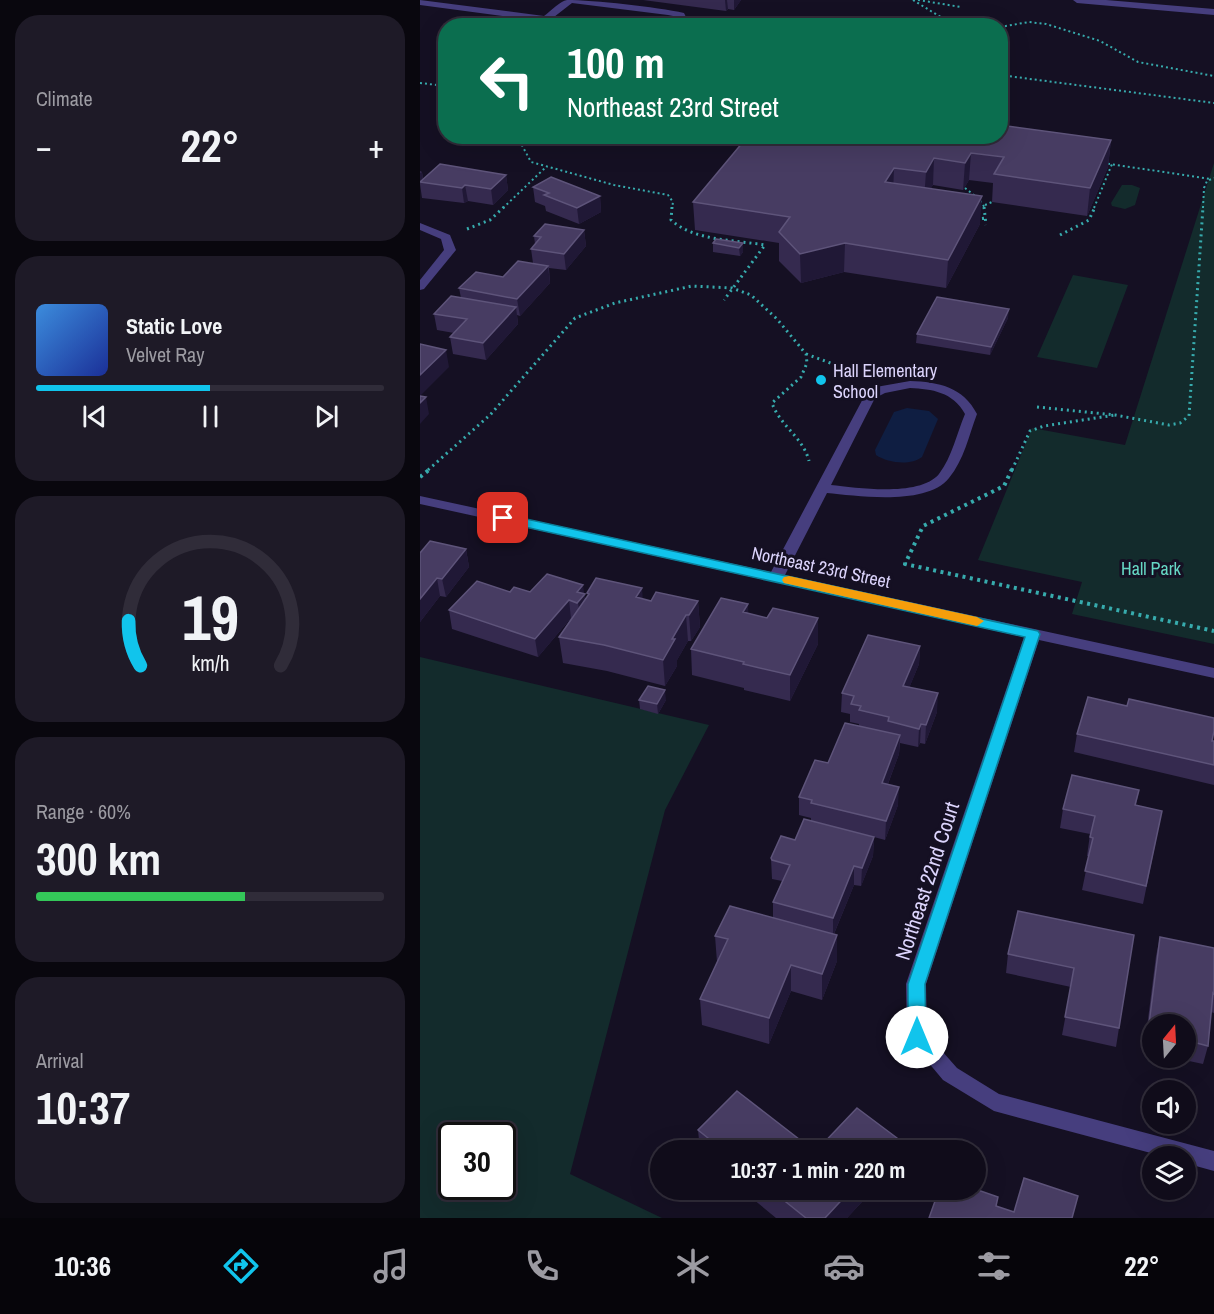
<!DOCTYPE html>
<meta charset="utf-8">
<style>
:root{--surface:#100c1a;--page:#1e1a27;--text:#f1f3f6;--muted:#9c9ba2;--line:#302c39;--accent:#11c4ec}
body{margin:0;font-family:"Archivo Narrow",sans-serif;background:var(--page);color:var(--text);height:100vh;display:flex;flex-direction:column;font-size:22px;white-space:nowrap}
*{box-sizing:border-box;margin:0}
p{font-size:20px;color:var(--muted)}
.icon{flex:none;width:33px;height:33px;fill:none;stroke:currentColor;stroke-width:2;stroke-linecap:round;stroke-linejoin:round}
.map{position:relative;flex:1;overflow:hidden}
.side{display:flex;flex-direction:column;gap:15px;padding:15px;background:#09070e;width:420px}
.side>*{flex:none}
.hud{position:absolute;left:18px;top:18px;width:570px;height:126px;border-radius:24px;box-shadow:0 6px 24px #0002,0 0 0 2px var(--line);background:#0b6e4f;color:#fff;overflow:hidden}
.needle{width:39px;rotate:18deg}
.tools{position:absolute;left:722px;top:1014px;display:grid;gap:12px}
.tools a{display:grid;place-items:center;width:54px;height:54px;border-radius:50%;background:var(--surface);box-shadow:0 6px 24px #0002,0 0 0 2px var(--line);font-size:30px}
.speed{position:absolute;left:18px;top:1122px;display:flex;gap:12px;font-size:30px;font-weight:700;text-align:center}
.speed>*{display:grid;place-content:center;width:78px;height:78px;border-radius:50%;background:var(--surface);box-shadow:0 6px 24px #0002,0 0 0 2px var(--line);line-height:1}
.speed .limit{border:3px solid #111;border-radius:9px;background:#fff;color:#111}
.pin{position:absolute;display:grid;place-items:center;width:51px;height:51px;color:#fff;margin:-26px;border-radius:12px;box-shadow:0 3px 9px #0006}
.me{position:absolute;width:66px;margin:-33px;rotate:0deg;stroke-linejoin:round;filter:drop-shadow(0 0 4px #0008)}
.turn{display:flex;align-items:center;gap:21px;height:126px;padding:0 30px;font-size:27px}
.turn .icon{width:78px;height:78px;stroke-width:2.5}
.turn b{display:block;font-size:42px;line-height:51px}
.big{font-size:45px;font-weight:700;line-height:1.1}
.side .tile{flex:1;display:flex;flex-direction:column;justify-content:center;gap:9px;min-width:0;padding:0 21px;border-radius:24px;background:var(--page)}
.side .dial{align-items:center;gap:0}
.dial svg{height:156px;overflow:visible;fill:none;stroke:var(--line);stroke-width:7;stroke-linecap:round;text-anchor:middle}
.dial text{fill:var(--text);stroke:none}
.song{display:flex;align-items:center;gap:18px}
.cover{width:72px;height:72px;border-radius:9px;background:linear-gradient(135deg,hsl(210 70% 55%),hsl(230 70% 35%))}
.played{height:6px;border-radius:3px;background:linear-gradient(90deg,var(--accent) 50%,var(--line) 50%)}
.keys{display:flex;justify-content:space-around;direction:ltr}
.heat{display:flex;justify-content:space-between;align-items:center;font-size:33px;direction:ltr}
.charge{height:9px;border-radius:4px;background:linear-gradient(90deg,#34c759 60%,var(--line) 0)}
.trip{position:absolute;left:230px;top:1140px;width:336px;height:60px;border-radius:30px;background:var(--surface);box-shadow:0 6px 24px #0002,0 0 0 2px var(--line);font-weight:700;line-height:60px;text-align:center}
.dock{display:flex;height:96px;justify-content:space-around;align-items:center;background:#06050a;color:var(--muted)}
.dock .icon{width:42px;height:42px}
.dock .current{color:var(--accent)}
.dock b{font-size:27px;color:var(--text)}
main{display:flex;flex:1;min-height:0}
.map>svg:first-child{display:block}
.green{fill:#132b2c;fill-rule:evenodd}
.water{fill:#0f1e42}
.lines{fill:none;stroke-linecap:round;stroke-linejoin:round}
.path-far2{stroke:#37abad;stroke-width:2;stroke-dasharray:2 3;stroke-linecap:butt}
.path-far1{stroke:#37abad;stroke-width:3;stroke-dasharray:2 4;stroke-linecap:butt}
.path{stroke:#37abad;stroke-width:4;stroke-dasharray:3 4.5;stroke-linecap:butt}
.minor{fill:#463e7e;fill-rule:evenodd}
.wall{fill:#352a4f}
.shaded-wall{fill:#201836}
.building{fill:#473c62;stroke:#5e547a;stroke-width:1.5}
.route{fill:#11c4ec;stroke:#0b7f99;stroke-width:1.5}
.slow{fill:#f59e0b}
.poi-dot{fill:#11c4ec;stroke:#151023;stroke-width:2}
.labels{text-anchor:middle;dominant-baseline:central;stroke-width:6;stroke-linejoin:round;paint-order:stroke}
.poi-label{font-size:18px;fill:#dcd4fc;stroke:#151023;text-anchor:start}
.street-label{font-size:18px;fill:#dcd4fc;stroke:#151023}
.park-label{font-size:18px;fill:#66d7c4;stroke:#151023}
.near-street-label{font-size:21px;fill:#dcd4fc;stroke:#151023}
</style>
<main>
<section class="side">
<div class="tile"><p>Climate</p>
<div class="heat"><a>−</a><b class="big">22°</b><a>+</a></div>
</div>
<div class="tile">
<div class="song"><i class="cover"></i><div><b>Static Love</b><p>Velvet Ray</p></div></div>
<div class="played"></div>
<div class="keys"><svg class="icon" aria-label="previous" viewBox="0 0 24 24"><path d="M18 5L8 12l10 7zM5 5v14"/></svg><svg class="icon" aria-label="pause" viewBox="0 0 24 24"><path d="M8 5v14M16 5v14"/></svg><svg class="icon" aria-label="next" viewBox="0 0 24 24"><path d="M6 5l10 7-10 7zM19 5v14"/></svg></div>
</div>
<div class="tile dial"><svg viewBox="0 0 100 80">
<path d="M14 69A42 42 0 1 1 86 69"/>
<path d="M14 69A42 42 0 0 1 8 46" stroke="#11c4ec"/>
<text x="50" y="56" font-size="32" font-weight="700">19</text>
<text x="50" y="72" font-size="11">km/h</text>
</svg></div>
<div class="tile"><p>Range · 60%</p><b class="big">300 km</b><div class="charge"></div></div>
<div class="tile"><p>Arrival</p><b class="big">10:37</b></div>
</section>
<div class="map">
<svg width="794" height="1218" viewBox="0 0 794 1218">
<rect width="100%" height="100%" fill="#151023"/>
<!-- green -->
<path class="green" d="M794,163V644L652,614L662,582L558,560L612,428L705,445Z
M702,185H712L720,188L715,205L705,209L692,206L691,203Z
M653,275L708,285L677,368L617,357Z
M0,657L289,725L245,810L150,1174L242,1218H0ZM32,1136H82V1186H32Z"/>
<!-- water -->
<path class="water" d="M487,408L509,411L518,419L502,457C490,466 468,463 456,455L455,450L474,412Z"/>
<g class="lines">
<!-- path-far2 -->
<path class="path-far2" d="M493,0L519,16L543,26
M498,0L541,7
M580,27L609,22L626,24L680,41L718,62L794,76
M580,75L794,103
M0,83L26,86
M97,136L111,162L194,185L248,195L253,202L252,208
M683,163L791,179
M545,188L559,199L565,208
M565,205L572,202
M83,208L126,167
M674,208L692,164
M783,208L784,188L787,181L794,178"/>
<!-- path-far1 -->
<path class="path-far1" d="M252,207L251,220C274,241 315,240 345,245L304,300
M564,207L566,225
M556,219L567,218
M47,229L70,220L84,207
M640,235L669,220L675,207
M386,354L443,375
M617,407L695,415L749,425L760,423L769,416L783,207
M8,470L70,415L155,318L195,303L272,286L312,288L331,295L357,319L386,354L387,363L381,377L352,403C360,426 383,437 389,461
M592,470L610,431L624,426L695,415"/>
<!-- path -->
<path class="path" d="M592,469L584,486L503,526L485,564L794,631
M0,477L10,469"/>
<!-- minor -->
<path class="minor" d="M0,0L124,16C131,11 140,1 147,0C173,0 237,7 264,13L267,19L264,26H255L258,17L248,15L152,3L134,17L186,26H158L0,5Z
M653,0H686L794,9V15L657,3Z
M0,223L30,235L36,250L4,289L0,290V280L24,250L21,239L0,230Z
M490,381C519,382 543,387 557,414C549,435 544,460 529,478C507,506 438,496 407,493L365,575L794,668V678L619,640L506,984L507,1034L537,1068L579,1094L794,1151V1171L765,1163V1156H742L574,1111L523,1080L487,1037L486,984L604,637L0,504V496L351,572L446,393L456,387ZM490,388C512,389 533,392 545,414C537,433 532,457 519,474C500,497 438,488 411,485L455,398L465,393Z"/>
</g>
<!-- wall -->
<path class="wall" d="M223,0H321L314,10L308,9L306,11Z
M328,136L691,140L688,167L667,216L572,202L573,183L549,180L543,190L513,185L511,188L560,224L526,288L424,272L381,283L359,261V243L275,230L273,202Z
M0,171L2,172L3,179L86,175L88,190L73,205L48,201L44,203L2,198L0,184Z
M113,187L180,196L181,212L159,224L126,211L125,206L115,202Z
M164,230L166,246L146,270L129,268L130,283L100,316L97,315L98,324L66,360L33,354L30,337L34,333L17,330L14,314L41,298L39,288L83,277L113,263L111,249L115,244L114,236Z
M293,243H323V252L320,256L293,252Z
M588,318L570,355L496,343L497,334Z
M46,549L49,567L26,597L20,596L0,622V553Z
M90,592L164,594L165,599L168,596L167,593L223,599L231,601H278L280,627L271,641H268L257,660V666L245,686L187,671L143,663L139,637L151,618L118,657L32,629L29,610Z
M328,604V614L347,618H398V644L370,701L324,690V688L272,675L271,649Z
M500,646L499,664L489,688L517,712L505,744L500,743L498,747L480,743L479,754L468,784L478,805L465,840L454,837L453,856L441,886L434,885L414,934L417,961L402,1000L371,991L349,1044L282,1025L280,999L297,962L295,936L353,918V902L362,881L352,879L351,858L375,840L391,821V818L379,815V797L439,726V724L430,722V714L421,712L422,693Z
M219,700H246L238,714L220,709Z
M657,734L794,741V785L654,752Z
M719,790L716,805L742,811L723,904L662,890L669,856H667L670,834L640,828L643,809Z
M714,935L699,1028L696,1047L642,1035L651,987L586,973L588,954Z
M740,937L794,948V1013L791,1012L788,1046L783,1064L755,1058H765V1024H732V1052L724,1051L736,956Z
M278,1130L393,1150H280Z
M322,1190H453L427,1218H356Z"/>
<!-- shaded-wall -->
<path class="shaded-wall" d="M305,0H307L308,9L306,11Z
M314,0H321L314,10Z
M691,140L688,167L667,216L670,188Z
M551,153L549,180L543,190L545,163Z
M514,158L513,185L504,200L506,172Z
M474,168L473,195L465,182Z
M2,172L3,180L0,182V173Z
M86,175L88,190L73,205L71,189Z
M45,185L48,201L44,203L42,188Z
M180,196L181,212L159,224L157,208Z
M562,196L560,224L526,288L528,260Z
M164,230L166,246L146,270L144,254Z
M323,243V252L320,256L319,248Z
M425,243L424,272L381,283L380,254Z
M128,266L130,283L100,316L97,299Z
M96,307L98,324L66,360L63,343Z
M589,309L588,318L570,355L571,347Z
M26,350L29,367L0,396V375Z
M6,397L9,414L0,424V403Z
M46,549L49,567L26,597L22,579Z
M17,578L20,596L0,622V599Z
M163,585L167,613L160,621L157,592Z
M222,588L224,614L216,597Z
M149,600L151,618L118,657L115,639Z
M278,601L280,627L271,641L269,615Z
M328,604L329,630L323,612Z
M266,615L268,641L257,660V666L245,686L243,660L252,639Z
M398,618V644L370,701V675Z
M500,646L499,664L482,705L483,686Z
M245,690L246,700L238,714L237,704Z
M518,693L517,712L505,744L506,725Z
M501,724L500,743L498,747L499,729Z
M480,735L479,754L461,802L462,783Z
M479,787L478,805L465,840L466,821Z
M454,837L453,856L441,886L442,868Z
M434,866V885L413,936V918Z
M417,935V961L402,1000V974Z
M371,965V991L349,1044V1018Z
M477,1138V1150H466Z
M431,1190H453L427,1218H405Z"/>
<!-- building -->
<path class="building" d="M580,125L691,140L670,188L574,174L584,157L551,153L545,163L514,158L506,172L474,168L465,182L562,196L528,260L425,243L380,254L359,232L370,217L273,202L328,136H580Z
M20,164L86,175L71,189L45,185L42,188L0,182Z
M131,177L180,196L157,208L124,195L129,193L113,187Z
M125,224L164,230L144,254L111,249L121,237L114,236Z
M296,239L323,243L319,248L293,243Z
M98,261L128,266L97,299L39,288L56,272L83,277Z
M31,296L96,307L63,343L30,337L47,319L14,314Z
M517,297L589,309L571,347L497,334Z
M0,344L26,350L0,375Z
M0,396L6,397L0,403Z
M10,541L46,549L22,579L17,578L0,599V553Z
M127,574L163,585L157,592L165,594L157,603L149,600L115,639L29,610L57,581L90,592L94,587L110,592Z
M176,578L222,588L216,597L231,601L236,592L278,601L269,615H266L252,639H255L243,660L184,645L139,637L169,594L167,593Z
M301,598L328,604L323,612L347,618L353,608L398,618L370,675L323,664L324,662L271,649Z
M448,635L500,646L483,686L518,693L506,725L501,724L499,729L468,721L469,717L439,710L441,706L431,704L434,696L422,693Z
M228,686L245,690L237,704L219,700Z
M668,697L707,706L709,699L794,718V731L792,741H794V765L657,734Z
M425,723L480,735L462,783L479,787L466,821L391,803L392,800L379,797L395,760L408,763Z
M652,775L719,790L715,805L742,811L726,886L665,871L673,838L670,837L675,816L643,809Z
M384,819L454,837L442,868L434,866L413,918L353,902L370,865L352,860L351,858L361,836L375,840Z
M310,906L417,935L402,974L371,965L349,1018L280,999L308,939L295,936Z
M598,911L714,935L699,1028L645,1017L654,968L588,954Z
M740,937L794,948V994L793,993L788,1046L765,1040V1024H732V1033L728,1032Z
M317,1091L393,1150H303L278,1130Z
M437,1108L477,1138L466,1150H397Z
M604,1178L658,1196L652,1218H509L519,1190L555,1189L578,1197L576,1206L594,1212Z
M351,1190H431L405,1218H386Z"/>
<!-- route -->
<path class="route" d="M83,514L618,631L620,634L505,984L506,1037L503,1042L497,1044L491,1042L488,1037V984L605,637L78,521L76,518L78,515Z"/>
<!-- slow -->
<path class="slow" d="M369,576L557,617L564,621L557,626L364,583L362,580L364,577Z"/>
<!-- markers -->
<circle class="poi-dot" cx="401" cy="380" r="6"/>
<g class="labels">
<!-- poi labels -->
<g class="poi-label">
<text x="413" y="370">Hall Elementary<tspan x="413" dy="21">School</tspan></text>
</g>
<!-- street labels -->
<g class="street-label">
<text transform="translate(401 567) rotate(12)">Northeast 23rd Street</text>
</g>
<!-- park labels -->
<g class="park-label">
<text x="731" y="568">Hall Park</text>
</g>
<!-- near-street labels -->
<g class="near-street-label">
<text transform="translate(507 881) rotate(-72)">Northeast 22nd Court</text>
</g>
</g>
</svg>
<div class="tools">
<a><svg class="needle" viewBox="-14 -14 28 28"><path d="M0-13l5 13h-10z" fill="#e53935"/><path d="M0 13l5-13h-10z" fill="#9c9ba2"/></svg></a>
<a><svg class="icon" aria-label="sound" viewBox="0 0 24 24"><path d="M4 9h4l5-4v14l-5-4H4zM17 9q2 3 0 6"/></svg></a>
<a><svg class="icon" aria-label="layers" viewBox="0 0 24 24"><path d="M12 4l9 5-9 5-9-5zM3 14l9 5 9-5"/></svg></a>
</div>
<div class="speed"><div class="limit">30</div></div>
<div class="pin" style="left:83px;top:518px;background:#d93025"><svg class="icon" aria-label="arrive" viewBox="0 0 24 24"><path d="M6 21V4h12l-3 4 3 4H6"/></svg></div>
<svg class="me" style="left:497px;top:1037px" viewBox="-20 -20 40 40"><circle r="19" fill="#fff"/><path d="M0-13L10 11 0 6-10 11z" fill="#11c4ec"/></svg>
<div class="trip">10:37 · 1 min · 220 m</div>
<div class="hud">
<div class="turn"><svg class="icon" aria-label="left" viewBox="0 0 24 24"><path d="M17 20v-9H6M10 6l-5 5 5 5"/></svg><div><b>100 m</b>Northeast 23rd Street</div></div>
</div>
</div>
</main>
<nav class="dock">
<b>10:36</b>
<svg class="icon current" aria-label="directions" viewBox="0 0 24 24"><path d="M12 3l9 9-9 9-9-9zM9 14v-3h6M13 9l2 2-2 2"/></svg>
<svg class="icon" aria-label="music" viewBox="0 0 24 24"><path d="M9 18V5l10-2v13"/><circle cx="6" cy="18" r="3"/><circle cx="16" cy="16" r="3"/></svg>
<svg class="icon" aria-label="phone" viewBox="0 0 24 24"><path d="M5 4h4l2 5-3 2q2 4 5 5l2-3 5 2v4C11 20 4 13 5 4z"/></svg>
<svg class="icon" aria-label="climate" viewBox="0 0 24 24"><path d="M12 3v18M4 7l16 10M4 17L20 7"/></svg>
<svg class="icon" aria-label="car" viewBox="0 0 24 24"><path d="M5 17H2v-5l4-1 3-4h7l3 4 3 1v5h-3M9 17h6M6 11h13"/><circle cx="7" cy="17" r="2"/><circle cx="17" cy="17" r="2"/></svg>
<svg class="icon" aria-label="filters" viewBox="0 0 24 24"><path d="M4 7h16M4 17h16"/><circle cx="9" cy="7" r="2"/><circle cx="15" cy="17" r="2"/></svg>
<b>22°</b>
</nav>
